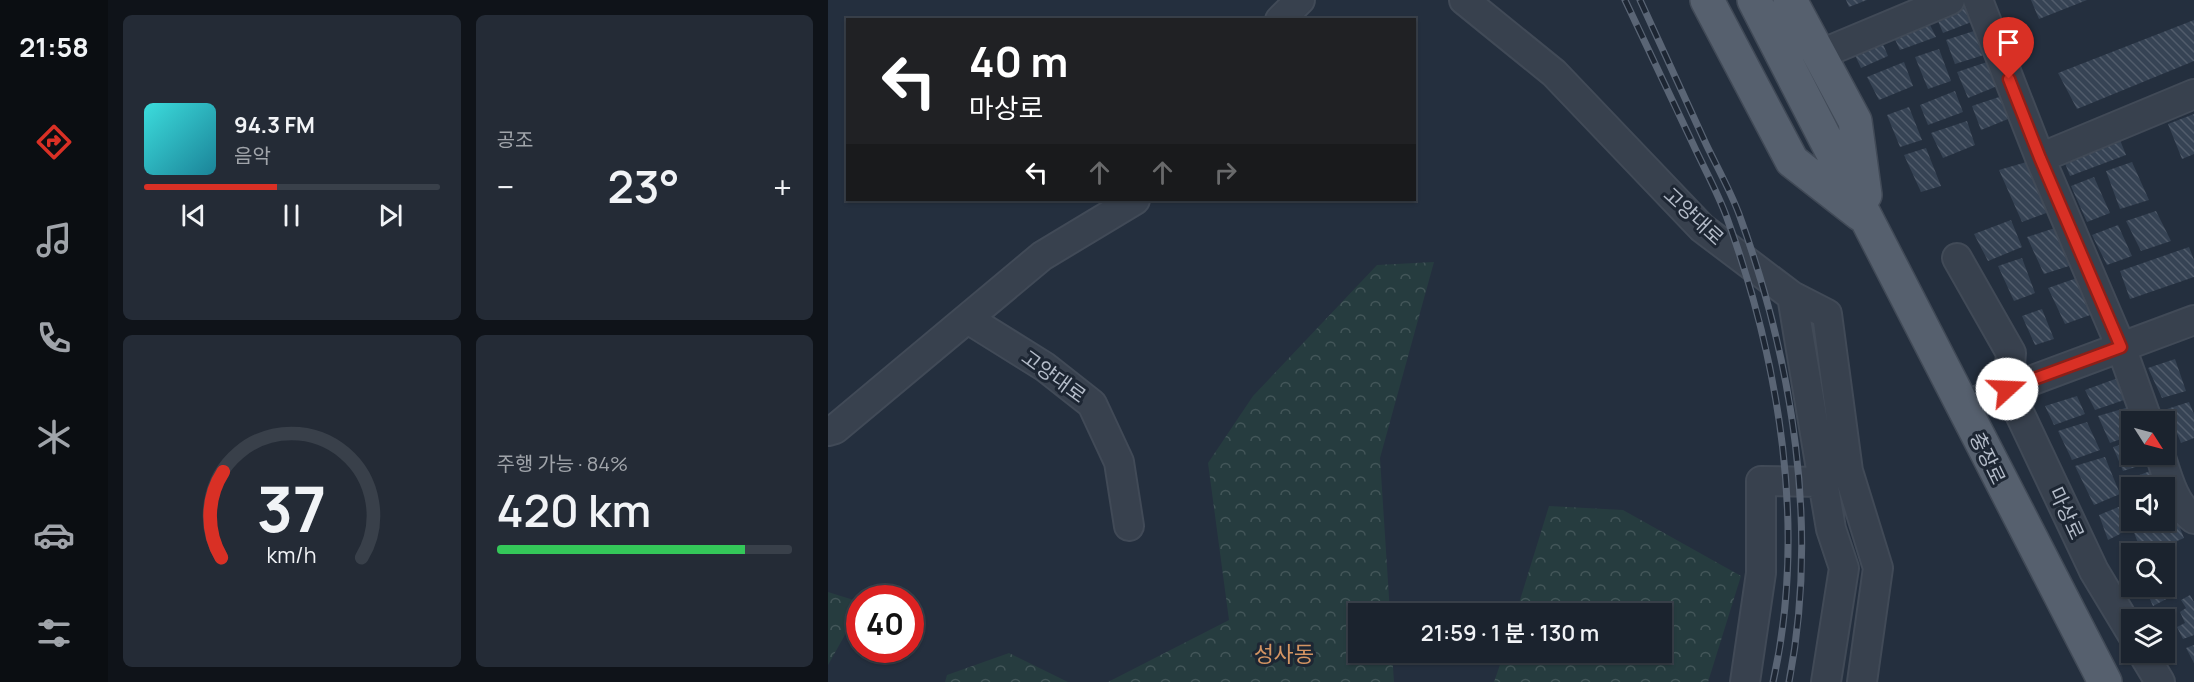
<!DOCTYPE html>
<html lang="ko">
<meta charset="utf-8">
<style>
:root{--surface:#1b232e;--page:#242b36;--text:#f1f3f6;--muted:#a0a4aa;--line:#39404a;--accent:#d93025}
body{margin:0;font-family:Manrope,"Noto Sans KR",sans-serif;background:var(--page);color:var(--text);height:100vh;display:flex;flex-direction:column;font-size:22px;white-space:nowrap}
*{box-sizing:border-box;margin:0}
p{font-size:20px;color:var(--muted)}
.icon{flex:none;width:33px;height:33px;fill:none;stroke:currentColor;stroke-width:2;stroke-linecap:round;stroke-linejoin:round}
.map{position:relative;flex:1;overflow:hidden}
.details{display:flex;flex-direction:column;gap:15px;padding:15px;background:#0f1319;width:720px}
.details>*{flex:none}
.top-card{position:absolute;left:18px;top:18px;width:570px;height:183px;border-radius:0px;box-shadow:0 2px 4px #0004,0 0 0 2px var(--line);background:#202124;color:#fff;overflow:hidden}
.needle{width:39px;rotate:126deg}
.fabs{position:absolute;left:1293px;top:411px;display:grid;gap:12px}
.fabs a{display:grid;place-items:center;width:54px;height:54px;border-radius:0px;background:var(--surface);box-shadow:0 2px 4px #0004,0 0 0 2px var(--line);font-size:30px}
.speed{position:absolute;left:18px;top:585px;display:flex;gap:12px;font-size:30px;font-weight:700;text-align:center}
.speed>*{display:grid;place-content:center;width:78px;height:78px;border-radius:50%;background:var(--surface);box-shadow:0 2px 4px #0004,0 0 0 2px var(--line);line-height:1}
.speed .limit{border:9px solid #d22;background:#fff;color:#111}
.pin{position:absolute;display:grid;place-items:center;width:51px;height:51px;color:#fff;margin:-62px -26px;border-radius:50% 50% 50% 0;rotate:-45deg;box-shadow:0 0 6px #0007}
.pin .icon{rotate:45deg}
.me{position:absolute;width:66px;margin:-33px;rotate:70deg;stroke-linejoin:round;filter:drop-shadow(0 0 4px #0008)}
.turn{display:flex;align-items:center;gap:21px;height:126px;padding:0 24px;font-size:27px}
.turn .icon{width:78px;height:78px;stroke-width:2.5}
.turn b{display:block;font-size:42px;line-height:51px}
.lanes{display:flex;align-items:center;height:57px;padding:0 24px;background:#0003;justify-content:center;gap:30px;direction:ltr}
.lanes .off{opacity:.35}
.big{font-size:45px;font-weight:600;line-height:1.1}
.details .tile{flex:1;display:flex;flex-direction:column;justify-content:center;gap:9px;min-width:0;padding:0 21px;border-radius:9px;background:var(--page)}
.details .dial{align-items:center;gap:0}
.dial svg{height:156px;overflow:visible;fill:none;stroke:var(--line);stroke-width:7;stroke-linecap:round;text-anchor:middle}
.dial text{fill:var(--text);stroke:none}
.song{display:flex;align-items:center;gap:18px}
.cover{width:72px;height:72px;border-radius:9px;background:linear-gradient(135deg,hsl(180 70% 55%),hsl(190 70% 35%))}
.played{height:6px;border-radius:3px;background:linear-gradient(90deg,var(--accent) 45%,var(--line) 45%)}
.keys{display:flex;justify-content:space-around;direction:ltr}
.heat{display:flex;justify-content:space-between;align-items:center;font-size:33px;direction:ltr}
.charge{height:9px;border-radius:4px;background:linear-gradient(90deg,#34c759 84%,var(--line) 0)}
.details .tiles{flex:1;display:grid;gap:15px;grid-template-columns:repeat(2,1fr)}
.trip{position:absolute;left:520px;top:603px;width:324px;height:60px;border-radius:0px;background:var(--surface);box-shadow:0 2px 4px #0004,0 0 0 2px var(--line);font-weight:600;line-height:60px;text-align:center}
main{display:flex;flex:1;min-height:0}
.menu{display:flex;flex-direction:column;width:108px;justify-content:space-around;align-items:center;background:#0b0e12;color:var(--muted)}
.menu .icon{width:42px;height:42px}
.menu .selected{color:var(--accent)}
.menu b{font-size:27px;color:var(--text)}
.map>svg:first-child{display:block}
.forest{fill:url(#forest-crowns)}
.building{fill:url(#building-back-hatch)}
.lines{fill:none;stroke-linecap:round;stroke-linejoin:round}
.minor-casing{stroke:#414a57;stroke-width:32}
.major-casing{stroke:#414a57;stroke-width:36}
.minor{stroke:#38414e;stroke-width:28}
.major{stroke:#56606e;stroke-width:33}
.rail-casing{stroke:#5a6575;stroke-width:7}
.rail{stroke:#1d2633;stroke-width:4.5;stroke-dasharray:14;stroke-linecap:butt}
.route-casing{stroke:#8d1f18;stroke-width:15}
.route{stroke:#d93025;stroke-width:10}
.labels{text-anchor:middle;dominant-baseline:central;stroke-width:6;stroke-linejoin:round;paint-order:stroke}
.street-label{font-size:20px;fill:#b4bcc9;stroke:#1d2633}
.quarter-label{font-size:22px;fill:#d59563;stroke:#1d2633}
</style>
<main>
<nav class="menu">
<b>21:58</b>
<svg class="icon selected" aria-label="directions" viewBox="0 0 24 24"><path d="M12 3l9 9-9 9-9-9zM9 14v-3h6M13 9l2 2-2 2"/></svg>
<svg class="icon" aria-label="music" viewBox="0 0 24 24"><path d="M9 18V5l10-2v13"/><circle cx="6" cy="18" r="3"/><circle cx="16" cy="16" r="3"/></svg>
<svg class="icon" aria-label="phone" viewBox="0 0 24 24"><path d="M5 4h4l2 5-3 2q2 4 5 5l2-3 5 2v4C11 20 4 13 5 4z"/></svg>
<svg class="icon" aria-label="climate" viewBox="0 0 24 24"><path d="M12 3v18M4 7l16 10M4 17L20 7"/></svg>
<svg class="icon" aria-label="car" viewBox="0 0 24 24"><path d="M5 17H2v-5l4-1 3-4h7l3 4 3 1v5h-3M9 17h6M6 11h13"/><circle cx="7" cy="17" r="2"/><circle cx="17" cy="17" r="2"/></svg>
<svg class="icon" aria-label="filters" viewBox="0 0 24 24"><path d="M4 7h16M4 17h16"/><circle cx="9" cy="7" r="2"/><circle cx="15" cy="17" r="2"/></svg>
</nav>
<section class="details">
<div class="tiles">
<div class="tile">
<div class="song"><i class="cover"></i><div><b>94.3 FM</b><p>음악</p></div></div>
<div class="played"></div>
<div class="keys"><svg class="icon" aria-label="previous" viewBox="0 0 24 24"><path d="M18 5L8 12l10 7zM5 5v14"/></svg><svg class="icon" aria-label="pause" viewBox="0 0 24 24"><path d="M8 5v14M16 5v14"/></svg><svg class="icon" aria-label="next" viewBox="0 0 24 24"><path d="M6 5l10 7-10 7zM19 5v14"/></svg></div>
</div>
<div class="tile"><p>공조</p>
<div class="heat"><a>−</a><b class="big">23°</b><a>+</a></div>
</div>
<div class="tile dial"><svg viewBox="0 0 100 80">
<path d="M14 69A42 42 0 1 1 86 69"/>
<path d="M14 69A42 42 0 0 1 15 25" stroke="#d93025"/>
<text x="50" y="56" font-size="32" font-weight="700">37</text>
<text x="50" y="72" font-size="11">km/h</text>
</svg></div>
<div class="tile"><p>주행 가능 · 84%</p><b class="big">420 km</b><div class="charge"></div></div>
</div>
</section>
<div class="map">
<svg width="1366" height="682" viewBox="0 0 1366 682">
<defs>
<pattern id="forest-crowns" width="20" height="18" patternUnits="userSpaceOnUse" patternTransform="scale(1.5)"><rect width="20" height="18" fill="#263c3f"/><path d="M2 6a3 3 0 1 1 6 0M12 15a3 3 0 1 1 6 0" fill="none" stroke="#435659"/></pattern>
<pattern id="building-back-hatch" width="6" height="6" patternUnits="userSpaceOnUse" patternTransform="scale(1.5)"><rect width="6" height="6" fill="#364354"/><path d="M-1 5l2 2M0 0l6 6M5-1l2 2" fill="none" stroke="#515c6b"/></pattern>
</defs>
<rect width="100%" height="100%" fill="#242f3e"/>
<!-- forest -->
<path class="forest" d="M606,262L552,458L562,613L531,614V652L564,653L566,682H280L401,620L380,463L425,396L549,265Z
M721,506L795,510L913,576L880,682H666L676,653L834,652V614L688,613Z
M0,592L32,602L31,610L0,665Z
M181,653L240,682H117L119,675Z"/>
<!-- building -->
<path class="building" d="M1018,0H1039L1021,7Z
M1203,0H1259L1211,19Z
M1137,1L1146,21L1115,33L1107,14Z
M1098,17L1108,37L1072,50L1063,31Z
M1366,20V61L1249,109L1230,73Z
M1149,30L1159,54L1127,64L1118,40Z
M1052,37L1060,56L1033,68L1024,49Z
M1111,49L1123,81L1100,89L1087,57Z
M1162,61L1172,85L1140,98L1129,72Z
M1076,62L1085,86L1051,100L1039,77Z
M1127,91L1135,112L1100,125L1092,105Z
M1177,95L1185,117L1153,130L1144,106Z
M1081,107L1094,140L1072,147L1059,115Z
M1366,114V154L1354,159L1340,124Z
M1139,121L1147,145L1115,158L1103,133Z
M1290,135L1298,155L1242,176L1235,158Z
M1098,148L1113,186L1093,192L1076,155Z
M1202,161L1221,212L1194,222L1171,170Z
M1304,162L1321,200L1292,209L1278,171Z
M1266,177L1282,213L1259,222L1243,186Z
M1328,211L1343,241L1313,251L1298,221Z
M1183,220L1194,247L1160,261L1146,234Z
M1290,225L1304,256L1279,265L1264,235Z
M1230,227L1244,265L1216,274L1199,237Z
M1361,247L1366,260V277L1302,299L1292,271Z
M1194,258L1207,293L1186,301L1170,266Z
M1249,278L1265,314L1237,324L1220,288Z
M1214,309L1226,339L1207,345L1194,316Z
M1347,359L1358,391L1334,398L1320,368Z
M1290,378L1299,399L1267,410L1257,390Z
M1249,396L1257,414L1226,425L1217,406Z
M1361,402L1366,414V438L1353,443L1339,409Z
M1301,407L1307,422H1304V435L1282,443L1270,416Z
M1259,422L1272,450L1244,460L1230,431Z
M1304,441V454H1320L1324,462L1295,471L1285,447Z
M1277,457L1292,494L1266,505L1247,466Z
M1325,470L1333,488H1304V492L1298,480Z
M1293,506L1298,521L1292,534L1280,540L1271,515Z
M1345,511L1356,538L1328,550L1330,554H1304V563L1297,550L1310,543L1305,530L1325,520H1336V515Z
M1336,568L1348,594L1325,606L1316,586H1336Z
M1362,595L1366,602V635L1355,639L1349,627L1357,623L1352,612L1358,608L1353,600Z
M1366,645V663L1358,648Z"/>
<g class="lines">
<defs>
<path id="minor" d="M636,0L726,73L874,228L964,296L999,314L1020,471L1050,568L1034,682
M1150,0L1212,158L1293,347L1320,422
M452,20L472,0
M1005,49L1122,0
M1212,158L1366,94
M1129,258L1183,353L1180,389L1266,571L1304,634
M964,296L1003,529L1016,568L998,682
M140,319L217,367L264,404L291,462L301,526
M1135,406L1366,320
M0,431L7,429L214,256L307,200
M1332,454C1339,476 1346,505 1366,519
M1314,652L1332,682
M917,682L933,573V481L995,482"/>
<path id="major" d="M879,0L964,161L1032,214
M926,0L1277,682
M962,0L1027,121L1037,195"/>
</defs>
<!-- minor casing -->
<use href="#minor" class="minor-casing"/>
<!-- major casing -->
<use href="#major" class="major-casing"/>
<!-- minor -->
<use href="#minor" class="minor"/>
<!-- major -->
<use href="#major" class="major"/>
<defs>
<path id="rail" d="M797,0C820,48 842,96 865,144C876,168 890,193 899,218C952,363 979,530 945,682
M812,0C834,48 856,96 878,144C889,167 902,190 911,214C965,362 991,527 961,682"/>
</defs>
<!-- rail casing -->
<use href="#rail" class="rail-casing"/>
<!-- rail -->
<use href="#rail" class="rail"/>
</g>
<g class="lines">
<defs>
<path id="route" d="M1179,389L1293,347L1212,158L1181,79"/>
</defs>
<!-- route casing -->
<use href="#route" class="route-casing"/>
<!-- route -->
<use href="#route" class="route"/>
</g>
<g class="labels">
<!-- street labels -->
<g class="street-label">
<text transform="translate(866 216) rotate(43)">고양대로</text>
<text transform="translate(226 376) rotate(36)">고양대로</text>
<text transform="translate(1160 458) rotate(64)">충장로</text>
<text transform="translate(1239 513) rotate(65)">마상로</text>
</g>
<!-- quarter labels -->
<g class="quarter-label">
<text x="456" y="654">성사동</text>
</g>
</g>
</svg>
<div class="fabs">
<a><svg class="needle" viewBox="-14 -14 28 28"><path d="M0-13l5 13h-10z" fill="#e53935"/><path d="M0 13l5-13h-10z" fill="#a0a4aa"/></svg></a>
<a><svg class="icon" aria-label="sound" viewBox="0 0 24 24"><path d="M4 9h4l5-4v14l-5-4H4zM17 9q2 3 0 6"/></svg></a>
<a><svg class="icon" aria-label="search" viewBox="0 0 24 24"><circle cx="10" cy="10" r="6"/><path d="M15 15l6 6"/></svg></a>
<a><svg class="icon" aria-label="layers" viewBox="0 0 24 24"><path d="M12 4l9 5-9 5-9-5zM3 14l9 5 9-5"/></svg></a>
</div>
<div class="speed"><div class="limit">40</div></div>
<div class="pin" style="left:1181px;top:79px;background:#d93025"><svg class="icon" aria-label="arrive" viewBox="0 0 24 24"><path d="M6 21V4h12l-3 4 3 4H6"/></svg></div>
<svg class="me" style="left:1179px;top:389px" viewBox="-20 -20 40 40"><circle r="19" fill="#fff"/><path d="M0-13L10 11 0 6-10 11z" fill="#d93025"/></svg>
<div class="trip">21:59 · 1 분 · 130 m</div>
<div class="top-card">
<div class="turn"><svg class="icon" aria-label="left" viewBox="0 0 24 24"><path d="M17 20v-9H6M10 6l-5 5 5 5"/></svg><div><b>40 m</b>마상로</div></div>
<div class="lanes"><svg class="icon" aria-label="left" viewBox="0 0 24 24"><path d="M17 20v-9H6M10 6l-5 5 5 5"/></svg><svg class="icon off" aria-label="ahead" viewBox="0 0 24 24"><path d="M12 20V5M6 11l6-6 6 6"/></svg><svg class="icon off" aria-label="ahead" viewBox="0 0 24 24"><path d="M12 20V5M6 11l6-6 6 6"/></svg><svg class="icon off" aria-label="right" viewBox="0 0 24 24"><path d="M7 20v-9h11M14 6l5 5-5 5"/></svg></div>
</div>
</div>
</main>
